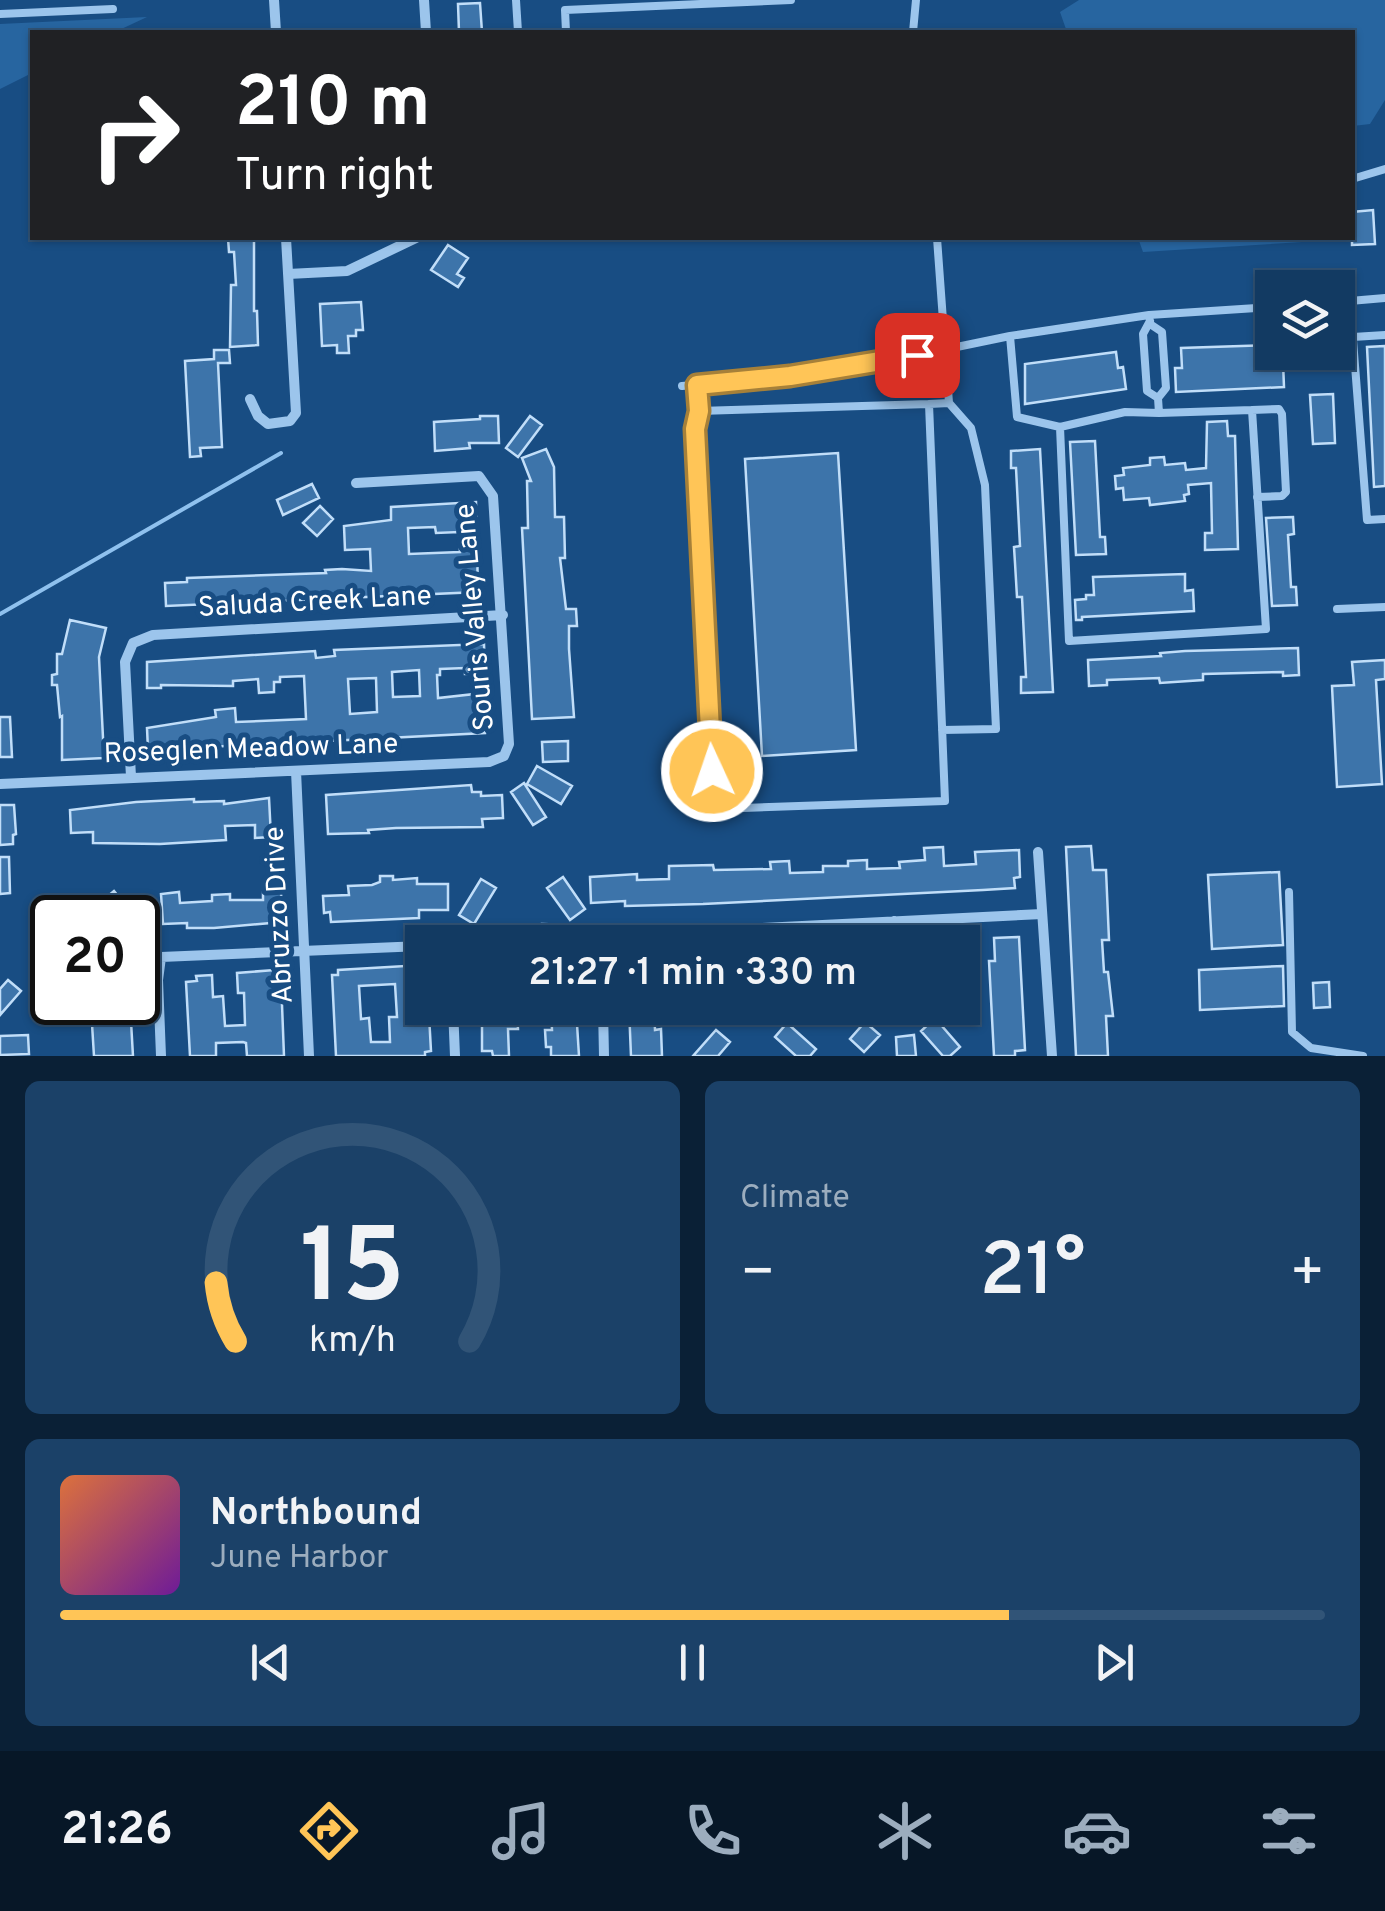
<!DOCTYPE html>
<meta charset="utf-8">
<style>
:root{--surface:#123a62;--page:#1b4168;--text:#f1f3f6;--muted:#9cadbe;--line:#315477;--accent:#ffc557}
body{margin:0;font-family:Overpass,sans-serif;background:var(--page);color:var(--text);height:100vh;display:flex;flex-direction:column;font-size:38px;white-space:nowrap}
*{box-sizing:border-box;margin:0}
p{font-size:32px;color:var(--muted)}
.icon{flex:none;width:55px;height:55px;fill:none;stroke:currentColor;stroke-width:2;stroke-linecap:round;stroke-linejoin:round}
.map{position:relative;height:1056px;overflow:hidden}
.side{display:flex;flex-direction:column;gap:25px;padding:25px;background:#0a2036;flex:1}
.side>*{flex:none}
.guide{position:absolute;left:30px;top:30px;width:1325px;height:210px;border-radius:0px;box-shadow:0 2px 8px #0004,0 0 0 2px var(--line);background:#202124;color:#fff;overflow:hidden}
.tools{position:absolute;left:1255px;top:270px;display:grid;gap:20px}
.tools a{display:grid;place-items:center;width:100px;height:100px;border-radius:0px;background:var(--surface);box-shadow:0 2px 8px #0004,0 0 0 2px var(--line);font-size:50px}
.speed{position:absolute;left:30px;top:895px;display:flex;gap:20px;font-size:50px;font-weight:700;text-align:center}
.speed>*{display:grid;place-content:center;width:130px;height:130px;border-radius:50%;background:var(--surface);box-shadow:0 2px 8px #0004,0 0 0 2px var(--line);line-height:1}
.speed .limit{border:5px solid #111;border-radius:15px;background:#fff;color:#111}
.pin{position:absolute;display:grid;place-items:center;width:85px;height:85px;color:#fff;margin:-42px;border-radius:20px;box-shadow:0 5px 15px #0006}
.me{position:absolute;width:110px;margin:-55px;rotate:357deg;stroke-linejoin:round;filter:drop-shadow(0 0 8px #0008)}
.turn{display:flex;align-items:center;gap:35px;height:210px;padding:0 40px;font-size:45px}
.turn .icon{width:130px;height:130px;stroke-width:2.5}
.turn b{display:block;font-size:70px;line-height:85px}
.big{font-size:75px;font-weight:600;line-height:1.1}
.side .tile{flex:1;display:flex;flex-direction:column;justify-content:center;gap:15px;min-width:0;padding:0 35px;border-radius:15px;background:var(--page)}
.side .dial{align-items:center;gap:0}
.dial svg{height:260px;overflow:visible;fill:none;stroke:var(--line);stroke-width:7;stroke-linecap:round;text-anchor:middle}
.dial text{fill:var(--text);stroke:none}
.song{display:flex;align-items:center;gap:30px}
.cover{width:120px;height:120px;border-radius:15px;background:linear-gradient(135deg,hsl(20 70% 55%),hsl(280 70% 35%))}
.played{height:10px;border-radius:5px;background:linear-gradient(90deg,var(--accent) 75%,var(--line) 75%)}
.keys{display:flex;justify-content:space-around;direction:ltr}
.heat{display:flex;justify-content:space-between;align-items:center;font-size:55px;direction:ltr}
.side .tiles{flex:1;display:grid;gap:25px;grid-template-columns:1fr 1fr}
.tile:last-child{grid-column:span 2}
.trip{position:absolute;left:405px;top:925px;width:575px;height:100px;border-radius:0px;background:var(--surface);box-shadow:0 2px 8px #0004,0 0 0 2px var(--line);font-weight:600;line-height:100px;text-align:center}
.menu{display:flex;height:160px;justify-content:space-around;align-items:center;background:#071727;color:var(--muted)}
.menu .icon{width:70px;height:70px}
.menu .active{color:var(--accent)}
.menu b{font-size:45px;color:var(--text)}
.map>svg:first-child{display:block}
.green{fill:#2765a0}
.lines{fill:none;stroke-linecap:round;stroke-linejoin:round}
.stream{stroke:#8fc1ee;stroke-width:4}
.building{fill:#3d74aa;stroke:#c1def9;stroke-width:2.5;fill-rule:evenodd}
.service{stroke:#9cc5ec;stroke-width:8}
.minor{stroke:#9cc5ec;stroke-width:10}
.route-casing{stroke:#a68039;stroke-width:25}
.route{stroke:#ffc557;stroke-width:18}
.labels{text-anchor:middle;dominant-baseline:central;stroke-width:10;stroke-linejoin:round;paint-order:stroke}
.street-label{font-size:28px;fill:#fff;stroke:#184d83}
</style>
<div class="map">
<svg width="1385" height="1056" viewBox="0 0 1385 1056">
<rect width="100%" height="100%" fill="#184d83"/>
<!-- green -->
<path class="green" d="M1079,0H1385V100L1370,124L1353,126L1352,32H1067L1060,12Z
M147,17L115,32H32V73L0,89V24Z
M1138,238H1302V242L1143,252Z"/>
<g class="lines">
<!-- stream -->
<path class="stream" d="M0,614L281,453"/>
</g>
<!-- building -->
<path class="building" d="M480,3L482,32H459L458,4Z
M1373,210L1375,244L1352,245V212Z
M228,238H254V311H257L258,345L230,347L231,285H236L234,252H229Z
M448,245L468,258L457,274L464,278L458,287L431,270Z
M361,302L363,330H356V336H348L349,353H337V345L322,346L320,304Z
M1272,345L1277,362H1283L1284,387L1176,392L1175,368H1182L1181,348Z
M1385,346V486L1374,487L1367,347Z
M214,350H229L230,363H218L222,447L200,448L201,456L190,457L185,361L214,359Z
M1116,352L1118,368L1123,367L1126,389L1025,404V364Z
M1333,394L1335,443L1313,444L1310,395Z
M480,416H498L499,443H469L470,448L435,451L434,422L480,419Z
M530,416L542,425L518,457L506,448Z
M1227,421L1228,436H1235L1238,549L1205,550V533H1212L1211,483L1188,485L1189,494L1184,495L1185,501L1150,505L1149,498L1124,500L1123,488L1116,489L1115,476L1124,475L1123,468L1150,465V458L1164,457L1165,465L1185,463L1186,470L1206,468L1207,422Z
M1095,441L1100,537H1105L1106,554L1076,555L1070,442Z
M546,449L554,467L555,517H564L565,558H560L566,609H576L577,626H569V649L574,717L532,719L522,528H528L527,481H531L522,458Z
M1040,449L1053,692L1021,693V677H1026L1022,597H1017L1015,563L1014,547L1020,546L1016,468H1011V451Z
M838,453L856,750L762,756L745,459Z
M312,484L319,498L283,515L277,500Z
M476,502L478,592L166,606L165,583L187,582V578L326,573L325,570L342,569L371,571L370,549L345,550L344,526L391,520V507ZM435,527L436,533L459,532L460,552L409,554L408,528Z
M320,506L333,519L317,536L303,523Z
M1293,517L1294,534L1288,535L1291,587H1296L1297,605L1272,606L1266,518Z
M1185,574V591L1193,590L1194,611L1082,617V620H1076L1075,600L1086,599V595H1094L1093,577Z
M70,620L106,628L99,657L104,758L62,760V716L60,717L57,685H52V675L57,674V654H62Z
M484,644L485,673L465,674V668L440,669V675H437L438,698L484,693L485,733L148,750L147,728L216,717L215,710L235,708L236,722L306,719L304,676L280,677V682H274V692L259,693L258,679L233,681V686L161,685V688H147V662L315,651L316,658L335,656L334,650ZM419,670L420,696L393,697L392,672ZM376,678L377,712L350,714L348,679Z
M1298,648L1299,675L1283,676V672L1203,674V680L1160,683L1159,678L1107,680V685L1089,686L1088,660L1161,656L1160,653L1185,651Z
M1385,660V679L1376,680L1382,784L1337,787L1332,686L1354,685L1352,662Z
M0,717H10L12,757H0Z
M568,741V761L543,762L542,742Z
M537,766L572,786L561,804L527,784Z
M524,783L546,817L533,825L511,792Z
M471,785L472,792H481V796L502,795L503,818L482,819L483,827L396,828L368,830L369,833L328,834L326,795Z
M269,798L271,837L255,838V825L225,826L226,840L160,844L93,843V832L71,833L70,810L136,802L194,799V802L224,801V804Z
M0,805H14L16,834L13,835V844L0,845Z
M1091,846L1093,870H1106L1109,940H1102L1104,972H1108L1113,1016H1106L1108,1056H1076L1066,847Z
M943,847L944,866L976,864L975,852L1019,850L1020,877L1014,878L1015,888L983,890L703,904L625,906V901L591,903L590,877L637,874V880L669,879V866L713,865L714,870L771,869L770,862L789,861L790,873L823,872V866H848V861L867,860V869L900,868L899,862L925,860L924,848Z
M0,857H9L10,893L0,894Z
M1279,872L1283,945L1212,949L1208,875Z
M380,876H393V880L417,878V884H448V910H419V918L331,922L330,912L324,913L323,896L349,895L348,886L372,885L380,882Z
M563,877L585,909L570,920L547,888Z
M481,879L496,888L474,924L459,915Z
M114,891L136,918H114L101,902Z
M179,892L180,903L212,901V895L230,894V900H263V892H281L282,922L214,928H187V923L163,924L161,894Z
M542,924L568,925V942H542Z
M515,927L517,942H484L483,930Z
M1019,937L1025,1050L1015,1051V1056H994L989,961H995L994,938Z
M422,965V1015H429L431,1051L425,1052V1056H336L332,975H338V970ZM395,984L397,1017H389L390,1042H371L369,1018L361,1019L359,986Z
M1283,966L1284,1006L1200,1010L1199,970Z
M274,970V979H281L284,1056H247L246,1043L243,1042L216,1043V1056H190L186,982L197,981L196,976L212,975L213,997L223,996L225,1026L245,1025L244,993H238L237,973Z
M8,980L21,991L0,1015V989Z
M1329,982L1330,1007L1314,1008L1313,983Z
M130,1004L133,1056H94L92,1024H84L83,1014H89V1006Z
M551,1008H576L579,1056H551V1047H546L545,1030H552Z
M629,1008H654L655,1030L661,1029L662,1056H631Z
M686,1008H712L713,1021L688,1024Z
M517,1011L518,1029H508L509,1056H493L492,1051H482V1013Z
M935,1018L960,1047L950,1056H943L921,1031Z
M865,1022L880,1035L864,1052L850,1039Z
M787,1023L816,1049L810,1056H796L775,1037Z
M716,1030L730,1042L718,1056H693Z
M28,1035L29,1054L0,1055V1036Z
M914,1035L916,1056H897L896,1037Z"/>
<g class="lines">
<!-- service -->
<path class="service" d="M516,0L518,32
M0,14L113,9
M566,32L565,10L791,0
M895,32H913
M913,32L916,0
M1352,179L1385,169
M1350,301L1367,520L1385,519
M1338,302L1385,298
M1150,321L1143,334L1147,391L1158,398
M1150,324L1162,332L1166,388L1158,398L1159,413L1252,410L1266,629L1069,641L1060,427L1017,417L1010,336L1149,315L1272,307
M1353,337L1385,335
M697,385L699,411
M682,386L791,376L889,361L1010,336
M929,404L945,801L715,809L695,429L699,411L929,404L949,403L937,238
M1252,410L1279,409L1282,414L1286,492L1282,496L1257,497
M1060,427L1125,412L1159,413
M1337,609L1385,607
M942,730L996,729L985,485L971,428L949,403
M1289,892L1292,1032L1311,1048L1363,1056"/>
<!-- minor -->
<path class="minor" d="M274,0L276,32
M424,0L426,32
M288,274L347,271L416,238
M250,399L258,416L268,424L290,421L296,413L286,238
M296,771L309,1056
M131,777L125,662L133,643L153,635L503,615
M0,784L489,762L504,756L509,744L493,496L479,476L356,483
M1038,852L1052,1056
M894,921L895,942
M601,942V936L1042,914
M453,1008L455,1056
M603,1008L604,1056
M161,1056L158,980L161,957L422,946"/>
</g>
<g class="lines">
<defs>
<path id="route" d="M712,771L695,429L699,411L697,385L790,376L917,355"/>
</defs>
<!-- route casing -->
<use href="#route" class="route-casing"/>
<!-- route -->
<use href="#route" class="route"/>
</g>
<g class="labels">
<!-- street labels -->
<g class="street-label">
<text transform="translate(315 603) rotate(-3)">Saluda Creek Lane</text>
<text transform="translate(476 617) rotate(-95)">Souris Valley Lane</text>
<text transform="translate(251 750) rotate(-2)">Roseglen Meadow Lane</text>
<text transform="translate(280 915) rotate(-93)">Abruzzo Drive</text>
</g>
</g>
</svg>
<div class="tools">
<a><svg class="icon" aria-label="layers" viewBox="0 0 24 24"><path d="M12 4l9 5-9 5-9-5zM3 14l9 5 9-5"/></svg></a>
</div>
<div class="speed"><div class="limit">20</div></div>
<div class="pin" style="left:917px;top:355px;background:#d93025"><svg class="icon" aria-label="arrive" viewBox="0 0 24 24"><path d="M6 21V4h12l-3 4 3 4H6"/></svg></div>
<svg class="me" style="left:712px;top:771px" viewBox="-20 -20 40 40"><circle r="17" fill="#ffc557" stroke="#fff" stroke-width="3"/><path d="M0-11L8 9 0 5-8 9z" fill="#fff"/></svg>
<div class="trip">21:27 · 1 min · 330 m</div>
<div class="guide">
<div class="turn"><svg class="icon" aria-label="right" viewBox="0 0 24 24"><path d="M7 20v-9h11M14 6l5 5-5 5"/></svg><div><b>210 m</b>Turn right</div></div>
</div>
</div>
<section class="side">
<div class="tiles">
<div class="tile dial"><svg viewBox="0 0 100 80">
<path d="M14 69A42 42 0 1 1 86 69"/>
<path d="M14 69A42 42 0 0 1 8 51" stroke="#ffc557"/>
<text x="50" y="56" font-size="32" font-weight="700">15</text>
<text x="50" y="72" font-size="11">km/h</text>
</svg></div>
<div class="tile"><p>Climate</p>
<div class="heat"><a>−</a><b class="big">21°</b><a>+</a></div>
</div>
<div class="tile">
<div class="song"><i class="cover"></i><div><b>Northbound</b><p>June Harbor</p></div></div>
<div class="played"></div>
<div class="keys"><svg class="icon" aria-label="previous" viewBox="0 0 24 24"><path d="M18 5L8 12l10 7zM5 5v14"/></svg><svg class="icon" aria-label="pause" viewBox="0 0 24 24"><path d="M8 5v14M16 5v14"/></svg><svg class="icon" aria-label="next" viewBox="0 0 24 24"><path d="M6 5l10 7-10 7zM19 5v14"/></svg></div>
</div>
</div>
</section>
<nav class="menu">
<b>21:26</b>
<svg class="icon active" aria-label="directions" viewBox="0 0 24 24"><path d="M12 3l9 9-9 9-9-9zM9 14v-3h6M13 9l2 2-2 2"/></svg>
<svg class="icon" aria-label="music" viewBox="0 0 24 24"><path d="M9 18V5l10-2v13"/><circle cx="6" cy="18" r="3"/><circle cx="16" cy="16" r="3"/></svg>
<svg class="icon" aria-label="phone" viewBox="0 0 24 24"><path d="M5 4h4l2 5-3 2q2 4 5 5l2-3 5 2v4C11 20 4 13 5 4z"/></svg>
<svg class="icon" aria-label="climate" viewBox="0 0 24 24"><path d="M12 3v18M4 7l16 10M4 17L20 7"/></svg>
<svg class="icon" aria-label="car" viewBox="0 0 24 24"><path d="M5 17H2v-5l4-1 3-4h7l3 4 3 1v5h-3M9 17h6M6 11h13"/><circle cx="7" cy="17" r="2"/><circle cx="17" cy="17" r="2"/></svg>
<svg class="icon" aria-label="filters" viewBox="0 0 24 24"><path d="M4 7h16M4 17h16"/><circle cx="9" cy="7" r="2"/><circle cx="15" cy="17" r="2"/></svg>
</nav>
